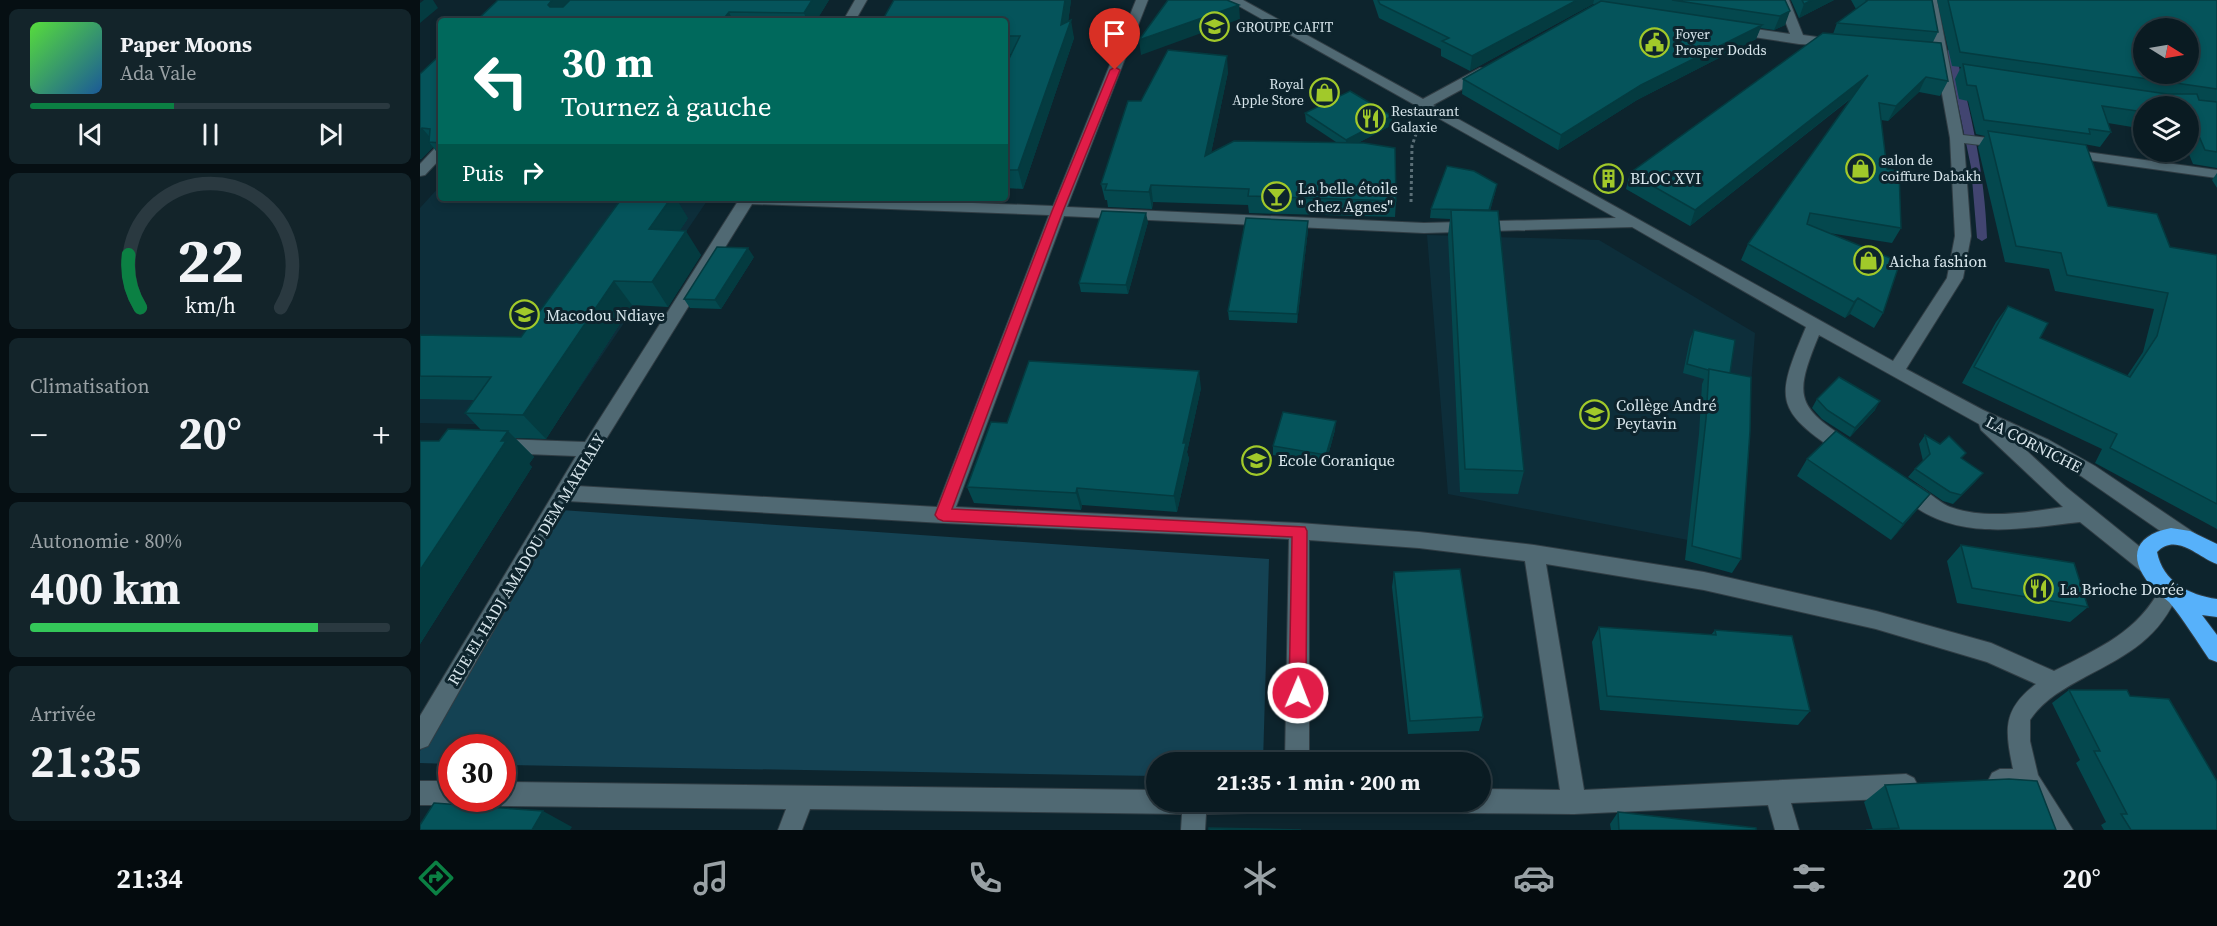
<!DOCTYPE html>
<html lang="fr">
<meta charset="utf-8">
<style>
:root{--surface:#0a1b22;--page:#13242a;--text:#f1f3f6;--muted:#99a1a5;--line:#2a3940;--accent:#0b8043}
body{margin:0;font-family:"Source Serif 4",serif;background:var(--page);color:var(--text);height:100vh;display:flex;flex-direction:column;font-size:22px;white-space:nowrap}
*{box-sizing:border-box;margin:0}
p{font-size:20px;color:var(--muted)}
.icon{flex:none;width:33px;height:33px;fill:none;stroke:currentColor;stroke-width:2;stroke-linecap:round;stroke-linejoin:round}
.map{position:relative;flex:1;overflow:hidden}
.panel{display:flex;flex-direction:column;gap:9px;padding:9px;background:#060f13;width:420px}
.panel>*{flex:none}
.hud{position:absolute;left:18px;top:18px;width:570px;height:183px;border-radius:6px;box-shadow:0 3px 9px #0003,0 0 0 2px var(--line);background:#00695c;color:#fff;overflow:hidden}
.needle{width:39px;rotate:101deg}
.fabs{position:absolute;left:1713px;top:18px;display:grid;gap:12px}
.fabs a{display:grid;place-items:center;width:66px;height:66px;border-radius:50%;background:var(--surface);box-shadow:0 3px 9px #0003,0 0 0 2px var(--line);font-size:30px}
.speed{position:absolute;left:18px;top:734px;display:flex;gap:12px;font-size:30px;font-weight:700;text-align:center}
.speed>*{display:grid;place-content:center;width:78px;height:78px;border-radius:50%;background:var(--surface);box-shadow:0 3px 9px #0003,0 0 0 2px var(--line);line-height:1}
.speed .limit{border:9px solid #d22;background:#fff;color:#111}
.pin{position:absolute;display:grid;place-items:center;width:51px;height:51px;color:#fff;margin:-62px -26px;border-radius:50% 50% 50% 0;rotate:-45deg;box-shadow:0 0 6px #0007}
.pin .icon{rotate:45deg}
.me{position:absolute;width:66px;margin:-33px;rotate:1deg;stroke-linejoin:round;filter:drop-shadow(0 0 4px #0008)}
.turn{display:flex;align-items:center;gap:21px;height:126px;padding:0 24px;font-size:27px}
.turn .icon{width:78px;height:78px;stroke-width:2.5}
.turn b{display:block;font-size:42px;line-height:51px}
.then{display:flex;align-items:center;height:57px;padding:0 24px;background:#0003;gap:12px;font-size:22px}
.big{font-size:45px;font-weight:700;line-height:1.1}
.panel .widget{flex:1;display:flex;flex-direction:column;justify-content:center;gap:9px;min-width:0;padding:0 21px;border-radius:9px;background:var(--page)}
.panel .dial{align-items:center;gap:0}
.dial svg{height:156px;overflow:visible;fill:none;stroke:var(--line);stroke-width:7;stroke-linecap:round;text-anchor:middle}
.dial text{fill:var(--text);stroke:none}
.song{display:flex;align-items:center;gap:18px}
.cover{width:72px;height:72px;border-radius:9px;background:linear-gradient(135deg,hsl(110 70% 55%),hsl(210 70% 35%))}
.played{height:6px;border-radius:3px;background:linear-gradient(90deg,var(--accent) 40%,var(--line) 40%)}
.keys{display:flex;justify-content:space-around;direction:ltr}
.heat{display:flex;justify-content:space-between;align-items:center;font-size:33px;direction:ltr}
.charge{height:9px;border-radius:4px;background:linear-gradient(90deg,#34c759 80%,var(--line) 0)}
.trip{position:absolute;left:726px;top:752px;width:345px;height:60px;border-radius:30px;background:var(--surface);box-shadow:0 3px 9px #0003,0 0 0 2px var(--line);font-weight:700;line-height:60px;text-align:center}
.tab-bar{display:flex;height:96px;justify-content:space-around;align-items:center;background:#040b0e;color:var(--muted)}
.tab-bar .icon{width:42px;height:42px}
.tab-bar .active{color:var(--accent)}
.tab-bar b{font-size:27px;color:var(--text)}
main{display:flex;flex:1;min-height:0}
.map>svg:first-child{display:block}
.built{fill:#0d2e3a}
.green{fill:#144253}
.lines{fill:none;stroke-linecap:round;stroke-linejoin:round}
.stream{fill:#424571;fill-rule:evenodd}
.minor-casing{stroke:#303d44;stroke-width:2}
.highway-casing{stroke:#303d44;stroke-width:2}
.path{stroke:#5b6f77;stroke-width:3;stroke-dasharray:3 3;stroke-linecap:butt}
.minor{fill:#506973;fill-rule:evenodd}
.highway{fill:#57b1fa;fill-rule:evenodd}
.wall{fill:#04484e}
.shaded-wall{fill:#043b40}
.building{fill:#05545b;stroke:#043b40;stroke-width:1.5;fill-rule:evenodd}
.route{fill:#e11d48;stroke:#92132f;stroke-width:1.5}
.labels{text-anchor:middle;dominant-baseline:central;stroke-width:6;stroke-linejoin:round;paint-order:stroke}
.far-poi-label{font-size:14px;fill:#d8e6ec;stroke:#0d242d;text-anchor:start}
.poi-label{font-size:16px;fill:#d8e6ec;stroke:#0d242d;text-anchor:start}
.street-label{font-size:16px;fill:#d8e6ec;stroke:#0d242d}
</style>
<main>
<section class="panel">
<div class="widget">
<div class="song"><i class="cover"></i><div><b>Paper Moons</b><p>Ada Vale</p></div></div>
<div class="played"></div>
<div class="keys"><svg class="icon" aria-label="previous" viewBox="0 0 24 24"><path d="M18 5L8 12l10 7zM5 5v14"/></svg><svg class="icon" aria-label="pause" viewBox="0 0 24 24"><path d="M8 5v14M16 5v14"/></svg><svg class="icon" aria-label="next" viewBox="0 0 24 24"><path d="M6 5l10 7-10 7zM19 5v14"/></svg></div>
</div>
<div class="widget dial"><svg viewBox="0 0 100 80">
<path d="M14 69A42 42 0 1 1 86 69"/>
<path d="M14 69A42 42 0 0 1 8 42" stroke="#0b8043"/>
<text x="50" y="56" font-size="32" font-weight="700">22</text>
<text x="50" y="72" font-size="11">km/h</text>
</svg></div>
<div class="widget"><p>Climatisation</p>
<div class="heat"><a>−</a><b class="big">20°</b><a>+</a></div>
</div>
<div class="widget"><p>Autonomie · 80%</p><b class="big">400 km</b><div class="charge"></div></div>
<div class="widget"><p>Arrivée</p><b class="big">21:35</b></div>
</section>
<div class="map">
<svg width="1797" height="830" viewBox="0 0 1797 830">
<rect width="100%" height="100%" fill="#0d242d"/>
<!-- built -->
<path class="built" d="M20,186L21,198H289L134,426L0,423V208Z
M1007,235L1179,240L1335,333L1319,539L1320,550L1028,494Z"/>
<!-- green -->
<path class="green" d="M141,510L849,559L843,762H736V776L83,765L82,747H32L31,764L0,763V751Z"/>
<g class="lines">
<!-- stream -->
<path class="stream" d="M1531,48L1535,51C1551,113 1565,174 1567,238L1562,241L1557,238L1551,167L1527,51Z"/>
<defs>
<path id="minor" d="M435,0H447L435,21H423Z
M716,0H728L647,207L1004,223L1196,218L808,0H823L1003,99L1060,68H1070L1071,71L1070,74L1013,105L1473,361L1527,278L1535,236L1530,138L1505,0H1517L1543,135L1585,140L1592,144L1585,148L1544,143L1551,236L1543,278L1486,369L1563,410L1629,440L1675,466L1776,534L1779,540L1776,546L1769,548L1762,546L1661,476L1596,441L1646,487L1735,559L1738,565L1735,571L1728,574L1721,571L1660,522C1606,528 1542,541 1494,506C1487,500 1479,495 1474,487L1477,482C1495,476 1514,501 1530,507C1565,520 1608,512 1643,507L1561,430L1559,424L1399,335C1372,400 1377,407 1436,445L1438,450L1436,455L1429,457L1422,455C1354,410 1355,400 1386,327L1212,227L1004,233L644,216L536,507L879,523L999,532L1114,545L1284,572L1456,611L1571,643L1634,671C1679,648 1719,632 1742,585L1749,582L1756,585L1759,591C1740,638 1709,654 1665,677C1645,688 1623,700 1610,720V741L1618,775L1653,830H1627L1601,792L1580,793L1572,789L1568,781L1572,773L1580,769H1593C1585,730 1582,710 1616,684L1567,662L1456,629L1284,590L1126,564L1164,790L1486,774L1494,778L1498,786L1494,794L1486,798L1371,803L1379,830H1355L1348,805L1154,814L1032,813L1024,809L1020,801H1060V789L1140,790L1105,561L999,548L889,540V762H865L869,539L523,523L147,501L8,746L0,749V716L156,456L80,453L73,451L71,446L73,441L80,439L165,442L320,198H422L633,206ZM332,204L629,215L517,507L157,486Z
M1357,0H1369L1383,35L1418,40L1420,43L1418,46L1379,44L1314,34L1308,30L1314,26L1370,34Z
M21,146V158L5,175L0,176V164L16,147Z
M1645,149L1797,170V178L1640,156L1638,153Z
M0,781H32V798H42L40,801L32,805H0Z
M82,782L736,790V801H840L836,809L828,813L786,814L785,830H761L762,814L390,809L382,830H358L366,809L82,806L74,802L72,798H82Z"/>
<path id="highway" d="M1751,528L1770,531L1797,544V564C1778,557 1756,532 1737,552C1743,582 1769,595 1797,599V617L1782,615L1797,635V662L1789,659C1776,640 1764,620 1749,602C1745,598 1739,595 1735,590C1708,562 1710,536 1751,528Z"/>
</defs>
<!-- minor casing -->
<use href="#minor" class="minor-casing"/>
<!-- highway casing -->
<use href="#highway" class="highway-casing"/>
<!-- path -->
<path class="path" d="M991,202L992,146L996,134L1001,132"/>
<!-- minor -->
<use href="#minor" class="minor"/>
<!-- highway -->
<use href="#highway" class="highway"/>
</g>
<!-- wall -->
<path class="wall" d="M78,0H409L396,21H56Z
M474,0H651L648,22L654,38L603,189L585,188V67L591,54H585V21Z
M953,0H1365V25L1354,30L1340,28L1336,39L1217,100L1138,150L1042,94L1043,79L1176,4H1173L1050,71L1021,56V49L959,18Z
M1371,0H1414L1379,18Z
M1431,0H1512L1518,32L1513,42L1528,81L1520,96L1499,92L1468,121L1461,120L1467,169L1481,228L1472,243L1409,233L1463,313L1454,328L1430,314L1425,318L1321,260L1328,244L1433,97L1270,226L1206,189L1210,173L1413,34L1417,23L1436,9Z
M1517,0H1797V168L1773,164L1768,152V106H1724V129L1688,123L1691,132L1680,147L1664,144L1688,206L1750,247L1797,255V529L1675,463L1682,449L1542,383L1576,322L1588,306L1620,338L1707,376L1723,352L1734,309L1635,291L1629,269L1585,262L1558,147L1565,136L1556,134L1548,101L1539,99L1535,79L1541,67L1532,66Z
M21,54V158L13,147L1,159H0V74Z
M808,72L791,153L916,142L886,122L885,113L972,116V125L938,143L976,201L975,217L829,213L828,205L733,202L732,209L688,207L687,200H685L681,184L721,101Z
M1797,173V188L1792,180Z
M1077,184L1075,193L1070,211L1104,471L1098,494L1040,492L1028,235L1030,219L1010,218L1011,209Z
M268,218L260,230L281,255L248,307L212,305L126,439L95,438L114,457L109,464L112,467L0,644V441H19L61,430L45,413L54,400L0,399V335L101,337Z
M888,221V230L877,323L809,320L808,311Z
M728,222L708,294L661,292L659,283Z
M334,257L301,309L270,308L264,299Z
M1274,330L1310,373L1321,559L1312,573L1265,560L1279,434L1282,384L1284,379L1263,373L1270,339Z
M781,388L767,452L769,459L757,512L662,505L661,510L554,503L547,487L587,423Z
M1397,399L1455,410L1430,437L1402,419L1392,408Z
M915,430L906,463L853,455V446Z
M1505,435L1542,459L1556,481L1533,504L1523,501L1488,477L1495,469L1503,461L1499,444Z
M1387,459L1510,494L1471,540L1377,476Z
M1541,545L1668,607L1650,622L1537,603L1527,561Z
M974,572L1063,717L1059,731L988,734L972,587Z
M1179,627L1291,635L1295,630L1390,711L1378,725L1180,710L1172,642Z
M1649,690L1710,696L1797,830H1684L1681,825L1686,822L1656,763L1660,760L1632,703Z
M1465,785L1636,830H1453L1444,802Z
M1198,812L1336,830H1191L1190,824Z"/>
<!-- shaded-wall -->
<path class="shaded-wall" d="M4,0H13L18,8L0,23V3Z
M132,0H153L138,21L128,5Z
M392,0H409L396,21H387L384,13Z
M645,0H651L647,31L651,20L654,38L603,189L598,170L641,25Z
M1157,0H1174L1173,4L1050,71L1052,56Z
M1392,0H1414L1379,18L1384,4Z
M819,5L820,19L721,55L719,40Z
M1370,11L1365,25L1354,30L1360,16Z
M309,12L313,21H302Z
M1342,25L1336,39L1217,100L1138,150L1141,135L1221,85Z
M807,56L808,72L787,172L785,156Z
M1448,75L1441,90L1270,226L1275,210Z
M1506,77L1499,92L1468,121L1476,106Z
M972,116V125L926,149V140Z
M2,128L14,142H9L13,147L1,159L0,158V130Z
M1077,184L1075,193L1067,219L1069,210Z
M731,185L733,202L732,209L729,192Z
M251,198H256L268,218L245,254L229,229Z
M726,213L728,222L708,294L706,285Z
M888,221V230L877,323V314Z
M266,231L281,255L248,307L232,282Z
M328,248L334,257L301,309L295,300Z
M194,281L212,305L126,439L103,415Z
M1438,298L1430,314L1425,318L1434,302Z
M779,371L781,388L767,452L769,459L757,512L754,496L763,443Z
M1460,401L1455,410L1430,437L1435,428Z
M916,421L915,430L906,463V455Z
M88,431L114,457L109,464L112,467L0,644V570Z
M1563,473L1556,481L1533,504L1541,495Z
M657,488L662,505L661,510L656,493Z
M1510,494L1497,510L1471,540L1483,524Z
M123,811L152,827L150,830H112Z"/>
<!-- building -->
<path class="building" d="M78,0H132L128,5L130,7H143L150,0H392L384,13L309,12L302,21H56Z
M474,0H645L641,25L651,20L598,170H585V67L600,36H585V21H462Z
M748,0H807L819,5L719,40Z
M958,0H1157L1052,56L1022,41L1029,38L960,4Z
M1252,0H1365L1370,11L1360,16Z
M1382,0H1392L1384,4Z
M1446,0H1512L1518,32L1417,23L1447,1Z
M1528,0H1797V89L1540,52ZM1724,28H1768V74H1724Z
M1181,1L1342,25L1221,85L1141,135L1043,79Z
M1403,33L1521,43L1528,81L1506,77L1476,106L1459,103L1467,169L1479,171L1481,228L1390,213L1387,224L1480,262L1463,313L1438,298L1434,302L1328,244L1448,75L1275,210L1210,173Z
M748,50L807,56L785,156L814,141L944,143L975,148L976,201L828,196L829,189L731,185L729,192L685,190L687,184H681L708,101H721Z
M21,54V143L9,142L10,129L2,128L0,130V74Z
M1543,64L1747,94H1777L1779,100L1797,102V152L1785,150L1772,120L1768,119V106H1724V112L1682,106L1691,132L1669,129L1670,134L1564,120L1556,86L1547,85Z
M930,91L972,116L926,140L885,113Z
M1568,131L1666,145L1688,206L1737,214L1750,247L1797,255V504L1690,448L1697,434L1554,367L1588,306L1628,323L1620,338L1710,377L1737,336L1748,293L1647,275L1641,253L1596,246Z
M1027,166L1054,171L1077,184L1069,210L1011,209Z
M202,198H251L229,229L266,231L232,282L194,281L103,415L45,413L71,377L0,376V335L101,337Z
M1031,210L1078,211L1104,471L1045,469Z
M682,211L726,213L706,285L659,283Z
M826,218L888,221L877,314L808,311Z
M297,247L328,248L295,300L264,299Z
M1274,330L1315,340L1310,373L1289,369L1288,370L1267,364Z
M609,361L779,371L763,443H766L754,496L657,488L656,493L547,487L571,422L587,423Z
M1289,369L1331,377L1330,431L1321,559L1272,546L1286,419Z
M1419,377L1460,401L1435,428L1407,410L1397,399Z
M863,412L916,421L906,455L853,446Z
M28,429L88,431L81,441H86L0,570V441H19Z
M1416,431L1510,494L1483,524L1387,459Z
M1505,435L1520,444L1529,436L1546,453L1541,458L1563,473L1541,495L1530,492L1495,469L1510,454Z
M1541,545L1654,563L1668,607L1552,588Z
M1040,569L1063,717L990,721L974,572Z
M1179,627L1296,635L1295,630L1372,636L1390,711L1187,696Z
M1649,690H1707L1710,696L1749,699L1797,781V830H1711L1701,814H1707L1674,751H1680Z
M1589,779L1617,781L1636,830H1446L1479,828L1465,785Z
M14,803L123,811L112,830H0V825Z
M1198,812L1336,828V830H1199Z
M789,828L881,830H789Z"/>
<!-- route -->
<path class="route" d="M695,67L700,70L643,211L532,509L885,527L887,531L886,693L884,698L878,701L872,698L869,693L872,537L523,521L518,519L515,515L632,211L690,70Z"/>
<!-- icons -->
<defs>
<symbol id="university-ring" viewBox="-11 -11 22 22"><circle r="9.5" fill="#0d242d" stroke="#a1c92a" stroke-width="1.5"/><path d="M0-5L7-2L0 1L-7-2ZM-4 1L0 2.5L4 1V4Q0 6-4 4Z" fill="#a1c92a"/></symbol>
<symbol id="civic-ring" viewBox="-11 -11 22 22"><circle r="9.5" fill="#0d242d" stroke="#a1c92a" stroke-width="1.5"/><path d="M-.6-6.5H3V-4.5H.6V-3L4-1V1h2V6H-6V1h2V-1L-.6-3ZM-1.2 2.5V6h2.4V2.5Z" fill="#a1c92a"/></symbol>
<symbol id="shop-ring" viewBox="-11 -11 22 22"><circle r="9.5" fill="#0d242d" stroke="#a1c92a" stroke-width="1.5"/><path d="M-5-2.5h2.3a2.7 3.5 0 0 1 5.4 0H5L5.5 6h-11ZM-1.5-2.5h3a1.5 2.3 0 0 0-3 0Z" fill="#a1c92a"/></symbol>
<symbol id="restaurant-ring" viewBox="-11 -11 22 22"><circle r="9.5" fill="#0d242d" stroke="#a1c92a" stroke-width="1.5"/><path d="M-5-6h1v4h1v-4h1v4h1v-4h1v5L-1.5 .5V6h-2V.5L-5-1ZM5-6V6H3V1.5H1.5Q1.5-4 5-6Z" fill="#a1c92a"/></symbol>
<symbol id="building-ring" viewBox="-11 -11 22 22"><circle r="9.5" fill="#0d242d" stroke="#a1c92a" stroke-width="1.5"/><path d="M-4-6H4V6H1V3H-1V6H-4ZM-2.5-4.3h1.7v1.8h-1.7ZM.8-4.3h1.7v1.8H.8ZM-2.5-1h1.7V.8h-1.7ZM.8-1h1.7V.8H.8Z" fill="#a1c92a"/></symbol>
<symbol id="bar-ring" viewBox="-11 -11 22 22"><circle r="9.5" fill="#0d242d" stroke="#a1c92a" stroke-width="1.5"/><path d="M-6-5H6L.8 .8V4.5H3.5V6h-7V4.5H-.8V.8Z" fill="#a1c92a"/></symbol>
<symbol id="school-ring" viewBox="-11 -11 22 22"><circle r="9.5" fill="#0d242d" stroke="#a1c92a" stroke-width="1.5"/><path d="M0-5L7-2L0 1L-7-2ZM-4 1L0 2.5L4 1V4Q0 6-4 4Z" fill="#a1c92a"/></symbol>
</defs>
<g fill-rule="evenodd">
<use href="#university-ring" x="778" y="10" width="33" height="33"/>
<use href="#civic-ring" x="1218" y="26" width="33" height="33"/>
<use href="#shop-ring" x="888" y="76" width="33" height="33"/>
<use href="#restaurant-ring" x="934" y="102" width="33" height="33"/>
<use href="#shop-ring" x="1424" y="152" width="33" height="33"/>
<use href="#building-ring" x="1172" y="162" width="33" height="33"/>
<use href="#bar-ring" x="840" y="180" width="33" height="33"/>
<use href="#shop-ring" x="1432" y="244" width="33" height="33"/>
<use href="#school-ring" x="88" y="298" width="33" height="33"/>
<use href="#school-ring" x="1158" y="398" width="33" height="33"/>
<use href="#school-ring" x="820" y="444" width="33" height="33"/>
<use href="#restaurant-ring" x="1602" y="572" width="33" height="33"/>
</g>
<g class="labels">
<!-- far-poi labels -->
<g class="far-poi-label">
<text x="816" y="27">GROUPE CAFIT</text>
<text x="1255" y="34">Foyer<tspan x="1255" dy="16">Prosper Dodds</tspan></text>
<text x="884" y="84" text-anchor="end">Royal<tspan x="884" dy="16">Apple Store</tspan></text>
<text x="971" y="111">Restaurant<tspan x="971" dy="16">Galaxie</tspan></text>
<text x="1461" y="160">salon de<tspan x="1461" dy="16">coiffure Dabakh</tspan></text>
</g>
<!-- poi labels -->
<g class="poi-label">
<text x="1210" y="178">BLOC XVI</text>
<text x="878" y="188">La belle étoile<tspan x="878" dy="18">" chez Agnes"</tspan></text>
<text x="1469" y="261">Aicha fashion</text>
<text x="126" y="315">Macodou Ndiaye</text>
<text x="1196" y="405">Collège André<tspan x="1196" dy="18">Peytavin</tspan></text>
<text x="858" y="460">Ecole Coranique</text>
<text x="1640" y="589">La Brioche Dorée</text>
</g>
<!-- street labels -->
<g class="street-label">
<text transform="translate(1614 444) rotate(27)">LA CORNICHE</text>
<text transform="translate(106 559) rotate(-59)">RUE EL HADJ AMADOU DEM MAKHALY</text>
</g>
</g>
</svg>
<div class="fabs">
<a><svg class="needle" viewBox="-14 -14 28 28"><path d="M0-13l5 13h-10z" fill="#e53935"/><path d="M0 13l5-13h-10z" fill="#99a1a5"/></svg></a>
<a><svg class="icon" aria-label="layers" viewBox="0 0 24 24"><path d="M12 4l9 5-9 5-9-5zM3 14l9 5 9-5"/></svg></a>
</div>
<div class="speed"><div class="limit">30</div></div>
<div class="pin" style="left:695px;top:70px;background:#d93025"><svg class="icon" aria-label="arrive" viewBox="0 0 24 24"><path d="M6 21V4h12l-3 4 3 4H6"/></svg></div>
<svg class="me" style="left:878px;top:693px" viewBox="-20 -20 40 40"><circle r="17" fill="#e11d48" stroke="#fff" stroke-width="3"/><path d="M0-11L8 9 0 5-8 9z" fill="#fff"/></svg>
<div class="trip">21:35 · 1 min · 200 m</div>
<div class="hud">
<div class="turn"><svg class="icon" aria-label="left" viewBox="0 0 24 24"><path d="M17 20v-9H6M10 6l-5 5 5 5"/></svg><div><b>30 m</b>Tournez à gauche</div></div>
<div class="then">Puis<svg class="icon" aria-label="right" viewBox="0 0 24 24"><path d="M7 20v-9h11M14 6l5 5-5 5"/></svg></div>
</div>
</div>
</main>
<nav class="tab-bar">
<b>21:34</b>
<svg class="icon active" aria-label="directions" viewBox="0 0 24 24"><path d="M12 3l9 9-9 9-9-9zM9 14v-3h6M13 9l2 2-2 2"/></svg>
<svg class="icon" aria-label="music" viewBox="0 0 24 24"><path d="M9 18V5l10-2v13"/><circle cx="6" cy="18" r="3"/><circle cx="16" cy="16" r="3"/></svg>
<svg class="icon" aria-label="phone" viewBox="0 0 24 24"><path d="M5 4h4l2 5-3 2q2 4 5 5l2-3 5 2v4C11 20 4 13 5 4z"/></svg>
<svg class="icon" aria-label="climate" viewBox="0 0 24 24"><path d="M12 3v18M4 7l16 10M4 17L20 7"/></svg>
<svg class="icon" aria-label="car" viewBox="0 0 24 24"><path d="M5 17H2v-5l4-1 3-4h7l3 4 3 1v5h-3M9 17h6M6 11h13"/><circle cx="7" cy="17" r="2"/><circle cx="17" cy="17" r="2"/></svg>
<svg class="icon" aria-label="filters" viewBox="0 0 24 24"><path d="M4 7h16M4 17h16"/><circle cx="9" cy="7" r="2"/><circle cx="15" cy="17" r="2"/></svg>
<b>20°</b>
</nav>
